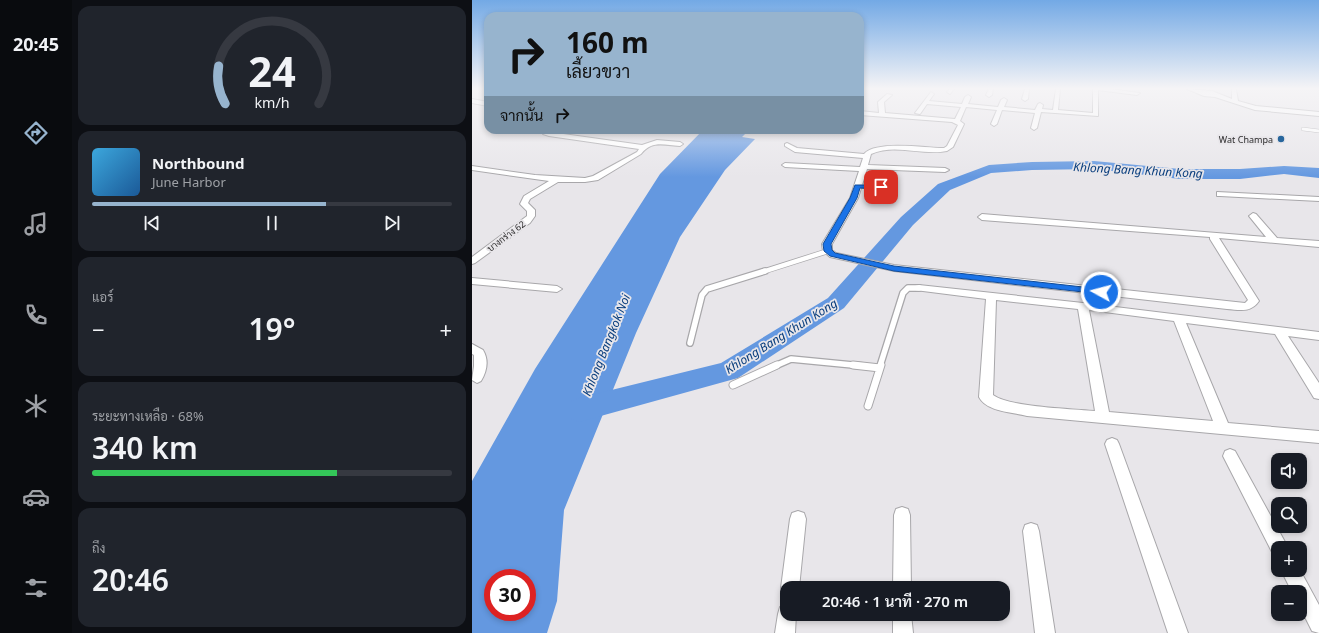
<!DOCTYPE html>
<html lang="th">
<meta charset="utf-8">
<style>
:root{--surface:#171b24;--page:#20242c;--text:#f1f3f6;--muted:#9ea1a6;--line:#363941;--accent:#97b4ce}
body{margin:0;font-family:"Noto Sans",Sarabun,sans-serif;background:var(--page);color:var(--text);height:100vh;display:flex;flex-direction:column;font-size:15px;white-space:nowrap}
*{box-sizing:border-box;margin:0}
p{font-size:13px;color:var(--muted)}
.icon{flex:none;width:22px;height:22px;fill:none;stroke:currentColor;stroke-width:2;stroke-linecap:round;stroke-linejoin:round}
.map{position:relative;flex:1;overflow:hidden}
.side{display:flex;flex-direction:column;gap:6px;padding:6px;background:#0d0f14;width:400px}
.side>*{flex:none}
.top-card{position:absolute;left:12px;top:12px;width:380px;height:122px;border-radius:12px;box-shadow:0 2px 6px #0003;background:#97b4ce;color:#111;overflow:hidden}
.controls{position:absolute;left:799px;top:453px;display:grid;gap:8px}
.controls a{display:grid;place-items:center;width:36px;height:36px;border-radius:8px;background:var(--surface);box-shadow:0 2px 6px #0003;font-size:20px}
.speed{position:absolute;left:12px;top:569px;display:flex;gap:8px;font-size:20px;font-weight:700;text-align:center}
.speed>*{display:grid;place-content:center;width:52px;height:52px;border-radius:50%;background:var(--surface);box-shadow:0 2px 6px #0003;line-height:1}
.speed .limit{border:6px solid #d22;background:#fff;color:#111}
.pin{position:absolute;display:grid;place-items:center;width:34px;height:34px;color:#fff;margin:-17px;border-radius:8px;box-shadow:0 2px 6px #0006}
.me{position:absolute;width:44px;margin:-22px;rotate:277deg;stroke-linejoin:round;filter:drop-shadow(0 0 3px #0008)}
.turn{display:flex;align-items:center;gap:14px;height:84px;padding:0 16px;font-size:18px}
.turn .icon{width:52px;height:52px;stroke-width:2.5}
.turn b{display:block;font-size:28px;line-height:34px}
.then{display:flex;align-items:center;height:38px;padding:0 16px;background:#0003;gap:8px;font-size:15px}
.big{font-size:30px;font-weight:600;line-height:1.1}
.side .card{flex:1;display:flex;flex-direction:column;justify-content:center;gap:6px;min-width:0;padding:0 14px;border-radius:12px;background:var(--page)}
.side .dial{align-items:center;gap:0}
.dial svg{height:104px;overflow:visible;fill:none;stroke:var(--line);stroke-width:7;stroke-linecap:round;text-anchor:middle}
.dial text{fill:var(--text);stroke:none}
.song{display:flex;align-items:center;gap:12px}
.cover{width:48px;height:48px;border-radius:6px;background:linear-gradient(135deg,hsl(200 70% 55%),hsl(210 70% 35%))}
.played{height:4px;border-radius:2px;background:linear-gradient(90deg,var(--accent) 65%,var(--line) 65%)}
.keys{display:flex;justify-content:space-around;direction:ltr}
.heat{display:flex;justify-content:space-between;align-items:center;font-size:22px;direction:ltr}
.charge{height:6px;border-radius:3px;background:linear-gradient(90deg,#34c759 68%,var(--line) 0)}
.trip{position:absolute;left:308px;top:581px;width:230px;height:40px;border-radius:12px;background:var(--surface);box-shadow:0 2px 6px #0003;font-weight:600;line-height:40px;text-align:center}
main{display:flex;flex:1;min-height:0}
.tab-bar{display:flex;flex-direction:column;width:72px;justify-content:space-around;align-items:center;background:#090b0e;color:var(--muted)}
.tab-bar .icon{width:28px;height:28px}
.tab-bar .current{color:var(--accent)}
.tab-bar b{font-size:18px;color:var(--text)}
.map>svg:first-child{display:block}
.water{fill:#6498e0;fill-rule:evenodd}
.lines{fill:none;stroke-linecap:round;stroke-linejoin:round}
.river{fill:#6498e0;fill-rule:evenodd}
.service-far4-casing{stroke:#a8a7aa;stroke-width:4}
.service-far3-casing{stroke:#a8a7aa;stroke-width:5}
.service-far2-casing{stroke:#a8a7aa;stroke-width:6}
.service-far1-casing{stroke:#a8a7aa;stroke-width:8}
.service-casing{stroke:#a8a7aa;stroke-width:9}
.minor-casing{stroke:#a8a7aa;stroke-width:2}
.service-far4{stroke:#fff;stroke-width:3}
.service-far3{stroke:#fff;stroke-width:3.5}
.service-far2{stroke:#fff;stroke-width:4.5}
.service-far1{stroke:#fff;stroke-width:5.5}
.service{stroke:#fff;stroke-width:7}
.minor{fill:#fff;fill-rule:evenodd}
.route{fill:#1a73e8;stroke:#114b97}
.poi-dot{fill:#28669d;stroke:#e8e6ea;stroke-width:1.5}
.labels{text-anchor:middle;dominant-baseline:central;stroke-width:3.5;stroke-linejoin:round;paint-order:stroke}
.far-poi-label{font-size:9px;fill:#2d2c2d;stroke:#e8e6ea;text-anchor:end}
.far-street-label{font-size:9px;fill:#2d2c2d;stroke:#e8e6ea}
.water-label{font-size:12px;font-style:italic;fill:#083d7d;stroke:#e8e6ea}
</style>
<main>
<nav class="tab-bar">
<b>20:45</b>
<svg class="icon current" aria-label="directions" viewBox="0 0 24 24"><path d="M12 3l9 9-9 9-9-9zM9 14v-3h6M13 9l2 2-2 2"/></svg>
<svg class="icon" aria-label="music" viewBox="0 0 24 24"><path d="M9 18V5l10-2v13"/><circle cx="6" cy="18" r="3"/><circle cx="16" cy="16" r="3"/></svg>
<svg class="icon" aria-label="phone" viewBox="0 0 24 24"><path d="M5 4h4l2 5-3 2q2 4 5 5l2-3 5 2v4C11 20 4 13 5 4z"/></svg>
<svg class="icon" aria-label="climate" viewBox="0 0 24 24"><path d="M12 3v18M4 7l16 10M4 17L20 7"/></svg>
<svg class="icon" aria-label="car" viewBox="0 0 24 24"><path d="M5 17H2v-5l4-1 3-4h7l3 4 3 1v5h-3M9 17h6M6 11h13"/><circle cx="7" cy="17" r="2"/><circle cx="17" cy="17" r="2"/></svg>
<svg class="icon" aria-label="filters" viewBox="0 0 24 24"><path d="M4 7h16M4 17h16"/><circle cx="9" cy="7" r="2"/><circle cx="15" cy="17" r="2"/></svg>
</nav>
<section class="side">
<div class="card dial"><svg viewBox="0 0 100 80">
<path d="M14 69A42 42 0 1 1 86 69"/>
<path d="M14 69A42 42 0 0 1 9 40" stroke="#97b4ce"/>
<text x="50" y="56" font-size="32" font-weight="700">24</text>
<text x="50" y="72" font-size="11">km/h</text>
</svg></div>
<div class="card">
<div class="song"><i class="cover"></i><div><b>Northbound</b><p>June Harbor</p></div></div>
<div class="played"></div>
<div class="keys"><svg class="icon" aria-label="previous" viewBox="0 0 24 24"><path d="M18 5L8 12l10 7zM5 5v14"/></svg><svg class="icon" aria-label="pause" viewBox="0 0 24 24"><path d="M8 5v14M16 5v14"/></svg><svg class="icon" aria-label="next" viewBox="0 0 24 24"><path d="M6 5l10 7-10 7zM19 5v14"/></svg></div>
</div>
<div class="card"><p>แอร์</p>
<div class="heat"><a>−</a><b class="big">19°</b><a>+</a></div>
</div>
<div class="card"><p>ระยะทางเหลือ · 68%</p><b class="big">340 km</b><div class="charge"></div></div>
<div class="card"><p>ถึง</p><b class="big">20:46</b></div>
</section>
<div class="map">
<svg width="847" height="633" viewBox="0 0 847 633">
<rect width="100%" height="100%" fill="#e8e6ea"/>
<!-- water -->
<path class="water" d="M231,130H277L270,137L283,139L253,170L208,237L164,333L92,510L85,601L75,633H0V481L63,369L188,174ZM21,578H55V612H21Z"/>
<g class="lines">
<!-- river -->
<path class="river" d="M622,161L708,169H768L812,166L847,168V178L812,174L768,179H708L622,169L560,170L519,173L478,190L441,225L372,308L266,378L107,422L97,418L93,410L97,402L107,398L249,363L356,298L429,217L466,184L517,165L560,162Z"/>
<defs>
<path id="service-far4" d="M831,129L847,131"/>
<path id="service-far3" d="M386,186L409,187"/>
<path id="service-far2" d="M290,272L356,251"/>
<path id="service-far1" d="M218,343L230,295L235,289L293,271
M303,366L319,359L391,366
M408,366L431,293L436,288H447"/>
<path id="service" d="M381,365L408,368
M261,385L305,365
M396,406L409,365"/>
<path id="minor" d="M478,89H482L478,94L475,92Z
M517,89H521L520,95L517,97L514,95Z
M553,89H557L556,99L553,101L550,99Z
M584,89H588L586,110L621,113V89H638L668,93L665,95L626,90V116L569,112L565,128L562,130L559,128L563,113L530,110L525,124L522,126L519,124L525,110L494,107L488,121L492,124L481,147L475,151C450,156 423,143 399,154L396,165L473,168L477,170L473,172L395,169L386,198L360,244V250L364,253L422,265L773,303L776,300L738,239V237L510,220L506,217L510,214L794,237L777,216L781,213L784,214L805,238L847,241V247L747,238L787,301C779,313 768,310 755,309L422,271L358,257L351,251L350,244L378,198L387,171L313,167L310,165L313,163L388,167L391,158L323,152L313,146V144L315,143L325,148L392,154C403,140 455,148 472,148L475,146L486,125L480,122L388,115V111L407,113L406,102L415,94L420,95L412,102L413,113L483,119L489,107L455,104L448,114L443,113L459,92L462,94L457,101L490,104L493,97L496,95L499,97L496,104L526,107L529,100L532,98L535,100L532,107L563,110L566,104L568,103L571,105L570,109L581,110Z
M715,89L740,91L760,99V89H764L766,101L784,106L847,112V116L783,110L743,97L732,96Z
M0,99L16,102V106L0,103Z
M71,130H77V132L170,145L185,140L208,142L211,144L208,146C192,145 180,140 169,154L126,180L113,182H86L58,199L56,203L63,210V216L58,223L3,263L0,264V257L55,216V211L48,204L52,196L77,181L0,170V166L63,175L113,178L121,176L165,152L167,149L77,136L71,134Z
M745,192L847,197V201L748,196H745Z
M0,278L85,286L90,289L85,292L0,284Z
M447,285L611,303L847,332V340L816,336L847,383V399L842,398L803,334L714,323L756,423L847,431V443L555,416C540,412 515,412 507,397L514,299L443,290L442,288L443,286ZM524,300L606,309L623,411C600,409 537,407 521,395ZM617,310L702,321L741,421L637,412Z
M0,344L11,350C17,360 15,371 9,381L5,383L0,380L2,366V355L0,354Z
M640,438L645,440L647,444L716,633H696L633,444L635,440Z
M758,449L763,451L813,542L816,548H806V556L801,554L751,456L753,451Z
M430,507L436,509L438,515L439,588H421L422,515L424,509Z
M326,511L332,513L334,519L327,588H315V596L312,594L309,588L318,519L320,513Z
M559,523L565,525L567,531L583,633H563L551,531L553,525Z
M809,570H828L847,605V633L840,631L828,607V592H820Z
M315,605V614H324L323,633H303L306,614L308,607Z
M421,614H439L441,633H421Z"/>
</defs>
<!-- service-far4 casing -->
<use href="#service-far4" class="service-far4-casing"/>
<!-- service-far3 casing -->
<use href="#service-far3" class="service-far3-casing"/>
<!-- service-far2 casing -->
<use href="#service-far2" class="service-far2-casing"/>
<!-- service-far1 casing -->
<use href="#service-far1" class="service-far1-casing"/>
<!-- service casing -->
<use href="#service" class="service-casing"/>
<!-- minor casing -->
<use href="#minor" class="minor-casing"/>
<!-- service-far4 -->
<use href="#service-far4" class="service-far4"/>
<!-- service-far3 -->
<use href="#service-far3" class="service-far3"/>
<!-- service-far2 -->
<use href="#service-far2" class="service-far2"/>
<!-- service-far1 -->
<use href="#service-far1" class="service-far1"/>
<!-- service -->
<use href="#service" class="service"/>
<!-- minor -->
<use href="#minor" class="minor"/>
</g>
<!-- sky -->
<linearGradient id="sky" x2="0" y2="1"><stop stop-color="#73a9e5"/><stop offset="0.5" stop-color="#f5f4f6"/><stop offset="1" stop-color="#f5f4f6" stop-opacity="0"/></linearGradient>
<rect width="847" height="177" fill="url(#sky)"/>
<!-- route -->
<path class="route" d="M383,185H409L412,187L409,189L388,188L385,198L359,244L360,250L363,253L422,266L629,289L633,292L629,294L422,271L358,256L352,251L351,244L378,198Z"/>
<!-- markers -->
<circle class="poi-dot" cx="809" cy="139" r="4"/>
<g class="labels">
<!-- far-poi labels -->
<g class="far-poi-label">
<text x="801" y="139">Wat Champa</text>
</g>
<!-- far-street labels -->
<g class="far-street-label">
<text transform="translate(34 236) rotate(-37)">บางกร่าง 62</text>
</g>
<!-- water labels -->
<g class="water-label">
<text transform="translate(666 170) rotate(3)">Khlong Bang Khun Kong</text>
<text transform="translate(309 336) rotate(-32)">Khlong Bang Khun Kong</text>
<text transform="translate(134 345) rotate(-68)">Khlong Bangkok Noi</text>
</g>
</g>
</svg>
<div class="controls">
<a><svg class="icon" aria-label="sound" viewBox="0 0 24 24"><path d="M4 9h4l5-4v14l-5-4H4zM17 9q2 3 0 6"/></svg></a>
<a><svg class="icon" aria-label="search" viewBox="0 0 24 24"><circle cx="10" cy="10" r="6"/><path d="M15 15l6 6"/></svg></a>
<a>+</a>
<a>−</a>
</div>
<div class="speed"><div class="limit">30</div></div>
<div class="pin" style="left:409px;top:187px;background:#d93025"><svg class="icon" aria-label="arrive" viewBox="0 0 24 24"><path d="M6 21V4h12l-3 4 3 4H6"/></svg></div>
<svg class="me" style="left:629px;top:292px" viewBox="-20 -20 40 40"><circle r="17" fill="#1a73e8" stroke="#fff" stroke-width="3"/><path d="M0-11L8 9 0 5-8 9z" fill="#fff"/></svg>
<div class="trip">20:46 · 1 นาที · 270 m</div>
<div class="top-card">
<div class="turn"><svg class="icon" aria-label="right" viewBox="0 0 24 24"><path d="M7 20v-9h11M14 6l5 5-5 5"/></svg><div><b>160 m</b>เลี้ยวขวา</div></div>
<div class="then">จากนั้น<svg class="icon" aria-label="right" viewBox="0 0 24 24"><path d="M7 20v-9h11M14 6l5 5-5 5"/></svg></div>
</div>
</div>
</main>
